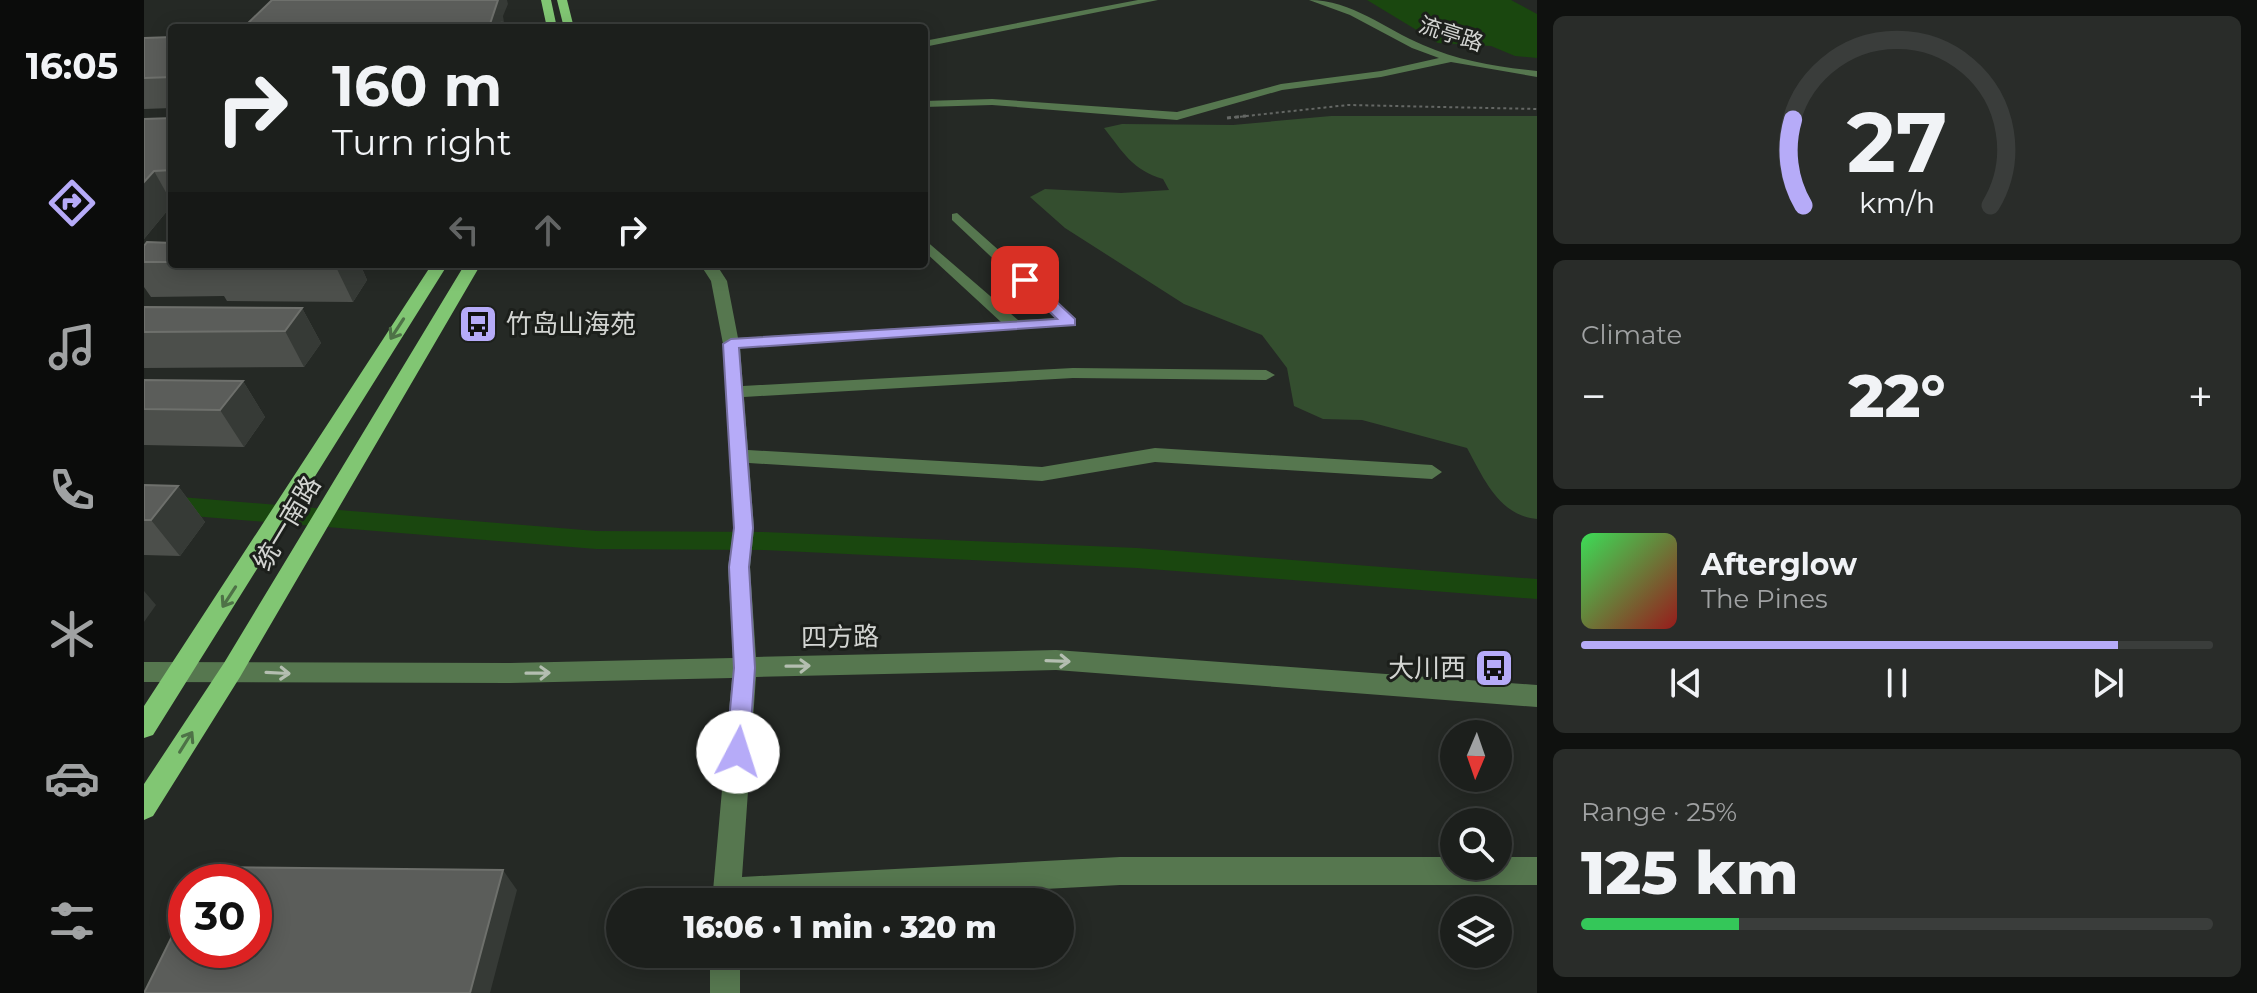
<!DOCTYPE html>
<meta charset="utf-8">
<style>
:root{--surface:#1c1f1c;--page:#292c29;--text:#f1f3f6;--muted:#a0a2a3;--line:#3a3d3b;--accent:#b6abf8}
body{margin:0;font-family:Montserrat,"Noto Sans SC",sans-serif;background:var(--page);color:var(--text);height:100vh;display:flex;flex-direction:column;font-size:30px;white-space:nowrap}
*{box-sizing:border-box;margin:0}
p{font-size:26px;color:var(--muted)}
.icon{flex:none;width:44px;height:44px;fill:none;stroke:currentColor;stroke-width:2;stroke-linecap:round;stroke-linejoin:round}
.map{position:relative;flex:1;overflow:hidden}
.sheet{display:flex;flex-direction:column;gap:16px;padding:16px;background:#0f110f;width:720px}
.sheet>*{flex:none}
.hud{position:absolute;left:24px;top:24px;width:760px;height:244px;border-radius:8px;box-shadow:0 4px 20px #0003,0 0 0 2px var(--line);background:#1c1f1c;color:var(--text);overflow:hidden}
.needle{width:52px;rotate:182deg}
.controls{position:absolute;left:1296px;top:720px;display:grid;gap:16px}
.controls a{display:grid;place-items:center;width:72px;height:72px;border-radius:50%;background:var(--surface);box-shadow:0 4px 20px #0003,0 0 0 2px var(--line);font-size:40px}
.speed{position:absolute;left:24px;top:864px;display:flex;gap:16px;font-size:40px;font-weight:700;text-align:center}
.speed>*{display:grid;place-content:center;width:104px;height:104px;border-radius:50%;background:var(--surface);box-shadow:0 4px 20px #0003,0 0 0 2px var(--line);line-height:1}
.speed .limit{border:12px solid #d22;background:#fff;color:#111}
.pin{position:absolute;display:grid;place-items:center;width:68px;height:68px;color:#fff;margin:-34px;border-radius:16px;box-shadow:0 4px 12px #0006}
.me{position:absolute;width:88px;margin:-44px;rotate:5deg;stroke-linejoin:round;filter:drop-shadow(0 0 6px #0008)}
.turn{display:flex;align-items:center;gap:28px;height:168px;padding:0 32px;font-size:36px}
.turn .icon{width:104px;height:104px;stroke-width:2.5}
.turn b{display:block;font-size:56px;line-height:68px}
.lanes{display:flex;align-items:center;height:76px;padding:0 32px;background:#0003;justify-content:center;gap:40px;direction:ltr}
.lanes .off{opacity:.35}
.big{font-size:60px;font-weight:800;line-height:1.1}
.sheet .widget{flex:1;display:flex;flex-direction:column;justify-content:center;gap:12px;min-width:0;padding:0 28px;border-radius:12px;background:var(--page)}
.sheet .dial{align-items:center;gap:0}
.dial svg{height:208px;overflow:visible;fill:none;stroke:var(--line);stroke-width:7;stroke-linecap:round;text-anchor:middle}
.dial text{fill:var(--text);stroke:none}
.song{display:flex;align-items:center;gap:24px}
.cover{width:96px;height:96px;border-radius:12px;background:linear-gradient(135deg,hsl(130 70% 55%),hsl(0 70% 35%))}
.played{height:8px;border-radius:4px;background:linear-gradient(90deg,var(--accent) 85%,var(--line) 85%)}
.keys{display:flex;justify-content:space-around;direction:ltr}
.heat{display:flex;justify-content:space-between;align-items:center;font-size:44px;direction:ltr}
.charge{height:12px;border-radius:6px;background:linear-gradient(90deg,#34c759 25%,var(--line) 0)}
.trip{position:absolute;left:462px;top:888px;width:468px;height:80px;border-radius:40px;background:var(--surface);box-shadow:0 4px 20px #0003,0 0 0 2px var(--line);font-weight:800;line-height:80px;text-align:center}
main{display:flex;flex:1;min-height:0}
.tabs{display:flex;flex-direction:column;width:144px;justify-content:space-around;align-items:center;background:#0b0c0b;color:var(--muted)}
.tabs .icon{width:56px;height:56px}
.tabs .selected{color:var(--accent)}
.tabs b{font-size:36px;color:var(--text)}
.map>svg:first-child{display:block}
.green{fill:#344e2f}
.water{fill:#1a470f}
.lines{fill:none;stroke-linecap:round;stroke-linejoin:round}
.canal{fill:#1a470f;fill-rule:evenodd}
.path-far1{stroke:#646764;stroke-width:2;stroke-dasharray:3 3;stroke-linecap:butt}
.path{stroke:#646764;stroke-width:3;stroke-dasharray:4 4;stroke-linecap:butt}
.minor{fill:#56774f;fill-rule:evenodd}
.major{fill:#81c673;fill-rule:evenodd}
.wall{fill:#4c4f4b}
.shaded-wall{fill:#363a36}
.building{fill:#5b5d5a;stroke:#6e706c;stroke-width:2}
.oneway{stroke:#4e7247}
.oneway2{stroke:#b4beb1}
.route{fill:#b6abf8;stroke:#766fa1;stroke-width:2}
.labels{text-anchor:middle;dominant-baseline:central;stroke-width:6;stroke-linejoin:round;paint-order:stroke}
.far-street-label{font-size:22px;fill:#d3d5d2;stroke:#1c1f1b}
.poi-label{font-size:26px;fill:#d3d5d2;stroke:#1c1f1b;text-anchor:start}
.street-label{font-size:26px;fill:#d3d5d2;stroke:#1c1f1b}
</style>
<main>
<nav class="tabs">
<b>16:05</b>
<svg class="icon selected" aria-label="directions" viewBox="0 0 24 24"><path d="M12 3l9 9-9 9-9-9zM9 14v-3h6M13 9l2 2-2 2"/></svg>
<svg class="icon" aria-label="music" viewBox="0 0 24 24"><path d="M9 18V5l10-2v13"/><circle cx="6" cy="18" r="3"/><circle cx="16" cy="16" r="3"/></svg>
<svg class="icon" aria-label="phone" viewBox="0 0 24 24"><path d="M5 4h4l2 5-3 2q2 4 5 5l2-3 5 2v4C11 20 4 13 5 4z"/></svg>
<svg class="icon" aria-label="climate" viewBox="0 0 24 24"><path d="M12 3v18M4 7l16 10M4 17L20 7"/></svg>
<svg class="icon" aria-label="car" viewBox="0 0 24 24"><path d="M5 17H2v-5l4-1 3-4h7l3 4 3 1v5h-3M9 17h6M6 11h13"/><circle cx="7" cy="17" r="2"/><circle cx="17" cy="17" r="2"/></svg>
<svg class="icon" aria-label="filters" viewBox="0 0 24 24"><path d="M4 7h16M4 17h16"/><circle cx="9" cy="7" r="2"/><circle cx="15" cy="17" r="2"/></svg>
</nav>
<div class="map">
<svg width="1393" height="993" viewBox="0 0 1393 993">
<rect width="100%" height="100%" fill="#252925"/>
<!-- green -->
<path class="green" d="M1187,116H1393V519C1355,516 1339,477 1323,448L1218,420L1179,419L1150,406L1143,368L1118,335L1040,304L921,228L886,197L901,189L977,193L1025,190L1019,179C988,170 979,152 960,128L978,124L1089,125Z"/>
<!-- water -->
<path class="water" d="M1223,0H1367L1393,14V58L1371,56L1347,46L1294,43Z"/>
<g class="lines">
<!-- canal -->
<path class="canal" d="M0,494L452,531L620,532L993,548L1393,579V599L993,568L620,550L452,549L0,512Z"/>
<!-- path-far1 -->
<path class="path-far1" d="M1084,118L1204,105L1393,109"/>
<!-- path -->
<path class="path" d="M1083,118L1102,116"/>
<!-- minor -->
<path class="minor" d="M994,0H1014L780,47V41Z
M1165,0C1208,0 1241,29 1279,45C1315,61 1354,67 1393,71V77L1307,62L1237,77L1138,90L1033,120L848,105L780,107V101L848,99L1033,112L1137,84L1237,71L1295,58L1268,48L1206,15Z
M813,213L932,319V325L596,348L599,386L929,368L1122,370L1131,375L1122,380L929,378L600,397L604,450L898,467L1011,448L1288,465L1298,472L1288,479L1011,462L898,481L605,463L610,528L606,567L612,657L912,650L1393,685V707L912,670L612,677L598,877L976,857H1310V866H1354V857H1393V885H976L661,902H568L588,678L366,683L0,682V662L366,663L589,658L584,567L590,528L579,344L567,281L556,264H572L583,281L594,338L857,322L780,251V239L874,320L912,318L808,220V214Z
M566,954H596V993H566Z"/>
<!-- major -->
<path class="major" d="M397,0H407L413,28H403Z
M413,0H423L430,28H420Z
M288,264H304L9,735L0,738V706Z
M321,264H337L96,677L9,816L0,820V784L80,663Z"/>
</g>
<!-- wall -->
<path class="wall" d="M28,37V108L0,109V38Z
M28,118V205L0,239V119Z
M28,243V264H216L223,280L209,302L83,301L80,296L7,297L0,287V246Z
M0,307L158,308L177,343L160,367L0,368Z
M0,380L99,381L121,417L100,447L0,445Z
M0,485L34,486L61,522L36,556L0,555Z"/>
<!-- shaded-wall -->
<path class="shaded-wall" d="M348,0H363L364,4L359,16L361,28H347L346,24Z
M10,171L28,203V205L0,239V182Z
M195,264H216L223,280L209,302L192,267Z
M158,308L177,343L160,367L141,331Z
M99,381L121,417L100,447L76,410Z
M34,486L61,522L36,556L7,520Z
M0,591L12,605L0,622Z
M359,870L373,890L346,993H326Z"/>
<!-- building -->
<path class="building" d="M128,0H354L346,24L357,23L355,28H99Z
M28,37V77L0,78V38Z
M28,118V170L10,171L0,182V119Z
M3,242L28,243V262H0V246Z
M65,264H195L192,267L63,266Z
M0,307L158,308L141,331L0,332Z
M0,380L99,381L76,410L0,409Z
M0,485L34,486L7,520H0Z
M63,867L359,870L326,993H0L42,908V950H110V882H55Z"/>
<!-- one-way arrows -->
<defs><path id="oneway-shaft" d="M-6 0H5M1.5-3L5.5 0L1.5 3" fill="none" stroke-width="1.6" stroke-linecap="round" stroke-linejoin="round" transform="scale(2)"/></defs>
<g class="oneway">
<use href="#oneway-shaft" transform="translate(253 329) rotate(123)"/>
<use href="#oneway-shaft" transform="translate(85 597) rotate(123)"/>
<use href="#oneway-shaft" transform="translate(42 742) rotate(-58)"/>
</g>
<g class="oneway2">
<use href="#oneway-shaft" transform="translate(914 661) rotate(2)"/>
<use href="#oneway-shaft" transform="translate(654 666) rotate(-1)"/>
<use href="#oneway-shaft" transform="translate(134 673) rotate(3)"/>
<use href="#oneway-shaft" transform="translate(394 673) rotate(-1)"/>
</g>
<!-- route -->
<path class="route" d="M876,277H886L931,319V325L595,348L609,528L605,567L611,668L605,752L602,760L594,763L585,760L582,752L590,668L585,567L590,528L579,344L587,339L913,319L876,283Z"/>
<!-- icons -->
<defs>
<symbol id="bus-square" viewBox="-11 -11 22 22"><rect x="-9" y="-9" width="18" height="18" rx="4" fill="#b6abf8" stroke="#1c1f1b"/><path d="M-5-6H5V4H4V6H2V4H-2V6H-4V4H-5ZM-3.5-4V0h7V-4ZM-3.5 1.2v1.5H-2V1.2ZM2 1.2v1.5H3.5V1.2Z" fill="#111"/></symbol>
</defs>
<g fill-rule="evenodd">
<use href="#bus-square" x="312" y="302" width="44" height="44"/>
<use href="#bus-square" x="1328" y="646" width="44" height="44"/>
</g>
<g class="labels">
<!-- far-street labels -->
<g class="far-street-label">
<text transform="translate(1307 34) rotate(18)">流亭路</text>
</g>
<!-- poi labels -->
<g class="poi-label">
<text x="362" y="324">竹岛山海苑</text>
<text x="1322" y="668" text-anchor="end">大川西</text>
</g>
<!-- street labels -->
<g class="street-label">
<text transform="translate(143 523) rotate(-59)">统一南路</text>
<text transform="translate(696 637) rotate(-1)">四方路</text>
</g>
</g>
</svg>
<div class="controls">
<a><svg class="needle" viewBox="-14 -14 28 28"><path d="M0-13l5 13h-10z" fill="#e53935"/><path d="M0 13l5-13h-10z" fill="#a0a2a3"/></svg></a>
<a><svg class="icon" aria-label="search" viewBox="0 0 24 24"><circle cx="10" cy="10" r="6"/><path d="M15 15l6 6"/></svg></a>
<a><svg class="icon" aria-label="layers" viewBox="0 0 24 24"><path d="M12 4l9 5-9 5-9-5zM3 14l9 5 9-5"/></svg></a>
</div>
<div class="speed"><div class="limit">30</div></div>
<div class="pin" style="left:881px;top:280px;background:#d93025"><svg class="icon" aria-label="arrive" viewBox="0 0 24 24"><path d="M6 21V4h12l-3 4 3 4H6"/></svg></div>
<svg class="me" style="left:594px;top:752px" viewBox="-20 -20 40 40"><circle r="19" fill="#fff"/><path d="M0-13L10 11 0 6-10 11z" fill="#b6abf8"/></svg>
<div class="trip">16:06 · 1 min · 320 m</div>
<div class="hud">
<div class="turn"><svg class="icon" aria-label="right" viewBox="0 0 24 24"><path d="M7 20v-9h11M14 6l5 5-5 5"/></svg><div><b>160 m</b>Turn right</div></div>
<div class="lanes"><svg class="icon off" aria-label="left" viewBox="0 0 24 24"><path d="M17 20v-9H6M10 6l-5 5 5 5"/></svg><svg class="icon off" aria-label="ahead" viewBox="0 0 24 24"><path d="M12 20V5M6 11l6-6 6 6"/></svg><svg class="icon" aria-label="right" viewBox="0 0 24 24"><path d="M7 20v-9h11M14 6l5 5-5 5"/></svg></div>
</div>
</div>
<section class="sheet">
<div class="widget dial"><svg viewBox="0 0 100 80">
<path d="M14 69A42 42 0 1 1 86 69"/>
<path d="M14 69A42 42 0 0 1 10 36" stroke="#b6abf8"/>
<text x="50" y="56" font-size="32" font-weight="700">27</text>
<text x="50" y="72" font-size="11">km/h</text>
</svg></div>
<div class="widget"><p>Climate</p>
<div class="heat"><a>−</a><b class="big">22°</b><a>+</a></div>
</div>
<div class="widget">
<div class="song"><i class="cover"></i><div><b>Afterglow</b><p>The Pines</p></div></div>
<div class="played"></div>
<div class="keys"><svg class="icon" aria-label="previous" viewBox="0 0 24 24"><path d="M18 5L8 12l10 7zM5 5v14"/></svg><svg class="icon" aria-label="pause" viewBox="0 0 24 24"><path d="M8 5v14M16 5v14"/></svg><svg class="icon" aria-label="next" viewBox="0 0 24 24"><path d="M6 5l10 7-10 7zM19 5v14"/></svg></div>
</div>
<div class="widget"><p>Range · 25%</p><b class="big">125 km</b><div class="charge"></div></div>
</section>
</main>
